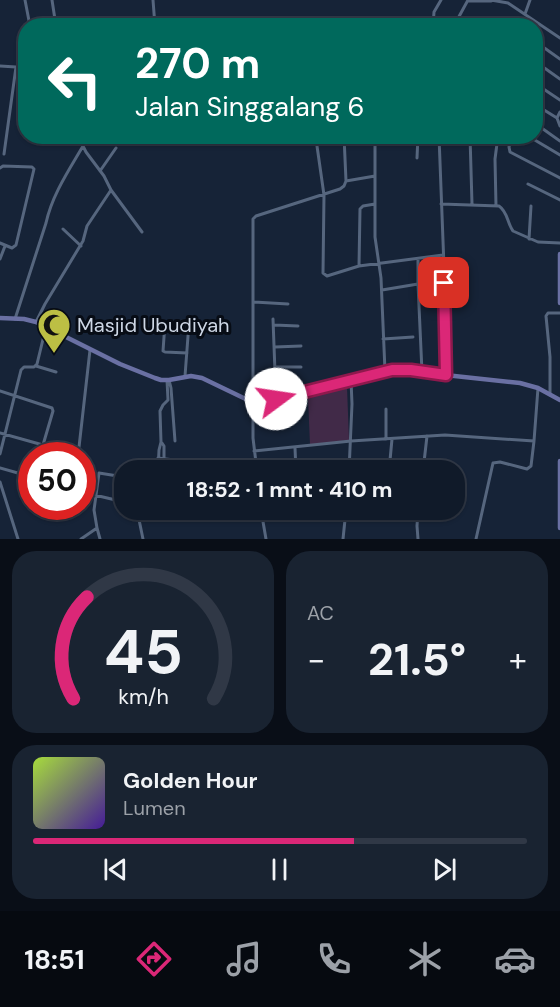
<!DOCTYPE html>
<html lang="id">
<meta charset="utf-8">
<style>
:root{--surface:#101a29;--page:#192331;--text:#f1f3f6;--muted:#9ca1a8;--line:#303846;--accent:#db2777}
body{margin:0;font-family:"DM Sans",sans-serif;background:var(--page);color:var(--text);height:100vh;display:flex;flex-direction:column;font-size:22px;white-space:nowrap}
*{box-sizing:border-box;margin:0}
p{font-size:20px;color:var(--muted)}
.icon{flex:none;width:33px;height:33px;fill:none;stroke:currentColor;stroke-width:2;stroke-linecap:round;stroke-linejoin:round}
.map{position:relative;height:539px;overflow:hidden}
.details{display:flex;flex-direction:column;gap:12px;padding:12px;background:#090e17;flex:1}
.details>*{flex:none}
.banner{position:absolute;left:18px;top:18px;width:525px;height:126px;border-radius:24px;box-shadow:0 2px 4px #0004,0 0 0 2px var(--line);background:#00695c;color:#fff;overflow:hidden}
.speed{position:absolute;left:18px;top:442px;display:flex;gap:12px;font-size:30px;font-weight:700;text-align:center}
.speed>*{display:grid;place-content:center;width:78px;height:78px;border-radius:50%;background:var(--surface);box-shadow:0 2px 4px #0004,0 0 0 2px var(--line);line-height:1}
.speed .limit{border:9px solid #d22;background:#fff;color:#111}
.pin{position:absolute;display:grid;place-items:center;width:51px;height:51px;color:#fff;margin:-26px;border-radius:12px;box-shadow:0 3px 9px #0006}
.me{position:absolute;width:66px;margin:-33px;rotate:76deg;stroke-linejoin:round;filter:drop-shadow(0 0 4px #0008)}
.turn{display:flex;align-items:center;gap:21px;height:126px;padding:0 18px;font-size:27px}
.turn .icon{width:78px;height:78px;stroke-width:2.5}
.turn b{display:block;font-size:42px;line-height:51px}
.big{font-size:45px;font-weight:700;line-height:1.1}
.details .card{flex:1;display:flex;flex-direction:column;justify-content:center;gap:9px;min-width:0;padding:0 21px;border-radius:24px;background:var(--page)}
.details .dial{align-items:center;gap:0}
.dial svg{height:156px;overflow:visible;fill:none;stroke:var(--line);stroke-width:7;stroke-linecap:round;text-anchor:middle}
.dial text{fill:var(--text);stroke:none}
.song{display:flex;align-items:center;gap:18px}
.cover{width:72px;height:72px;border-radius:9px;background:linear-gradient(135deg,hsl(80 70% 55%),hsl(260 70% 35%))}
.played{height:6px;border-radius:3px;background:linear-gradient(90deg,var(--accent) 65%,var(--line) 65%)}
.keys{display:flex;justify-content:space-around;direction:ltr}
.heat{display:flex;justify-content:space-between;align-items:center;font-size:33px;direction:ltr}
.details .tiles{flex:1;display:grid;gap:12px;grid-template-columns:1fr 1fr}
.card:last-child{grid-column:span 2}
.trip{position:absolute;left:114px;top:460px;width:351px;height:60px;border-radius:24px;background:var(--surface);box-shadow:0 2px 4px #0004,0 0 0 2px var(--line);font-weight:700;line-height:60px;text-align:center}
.menu{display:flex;height:96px;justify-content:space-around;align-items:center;background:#060a10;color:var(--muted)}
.menu .icon{width:42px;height:42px}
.menu .on{color:var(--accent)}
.menu b{font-size:27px;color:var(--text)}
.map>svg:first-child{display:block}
.green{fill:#412a48}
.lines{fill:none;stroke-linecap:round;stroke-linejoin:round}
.street{stroke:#56667e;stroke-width:3}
.secondary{stroke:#6a70a3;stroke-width:4.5}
.route-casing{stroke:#8e194d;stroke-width:15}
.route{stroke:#db2777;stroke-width:10}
.labels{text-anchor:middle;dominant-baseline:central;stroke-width:6;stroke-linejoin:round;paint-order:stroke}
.poi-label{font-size:20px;fill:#ced7e5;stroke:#070c15;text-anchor:start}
</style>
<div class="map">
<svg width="560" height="539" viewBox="0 0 560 539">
<rect width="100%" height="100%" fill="#162337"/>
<!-- green -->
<path class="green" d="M340,387H347L349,440L310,445L308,397Z"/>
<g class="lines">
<!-- street -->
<path class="street" d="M25,0L30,26
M52,0L56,26
M153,0L155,26
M491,0L508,3L560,38
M468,1H491
M525,14L530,0
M112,20V26
M433,22L506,23
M433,26L434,12L441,0
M457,26L456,22L468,0
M536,42L560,59
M536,62L560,79
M0,66L16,67L26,70
M536,84L560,100
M536,105L557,118L560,112
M557,118L560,126
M536,124L560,141
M88,136L83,146L86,152L104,176L111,190L142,232
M344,136L346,181
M375,136V237L381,278L385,371
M439,136L445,293L446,375
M470,136L472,204
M512,136L509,147L510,152L560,178
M528,136L560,155
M316,139L324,195L323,273L327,276L359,266L443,255
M4,154L16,67
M417,158L418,136
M0,168L3,166L32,167L34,169L16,245L12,248L0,243
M100,171L116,148
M528,184L560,200
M441,204L499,206C508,212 507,223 513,231L538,242L560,243
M496,206L495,159L498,136
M63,229L81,246
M529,239L531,206
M0,259L5,246
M418,260V284L422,372
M359,266L360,209L363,206L375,204
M382,290L418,284
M253,302L288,304
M15,319L46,223C52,195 69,170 83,146
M273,319L276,399
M36,322L45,304L83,241L87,226L111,190
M159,323L187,321L189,323L185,376
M165,323L163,351L165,352L187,353
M274,325L298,326
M383,339L413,337
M275,347L301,346
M36,366L56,372
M275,367H301
M169,380L171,388L175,441
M0,391L52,408L53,411L43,445
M550,395V357L546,316L548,313H560
M386,409V439
M0,433L43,445
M162,443L164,446V458
M43,445L45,450L55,454L56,456
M295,448L296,471
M254,451L351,441L445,435L534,441
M0,454L21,370L24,367H34L37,364L46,327
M78,456L90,350
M158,458L174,460L176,463L175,471
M0,468L32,477
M158,471L159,450L161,442L160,411L163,405L168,400L167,380
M257,471L253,438V219L256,216L340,189L344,186L346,181L375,176
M349,471L352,404L351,380
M389,471L392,439
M423,471L427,436
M0,482L18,539
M82,492L124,502
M137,510L143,539
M261,510L266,539
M262,516L345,514
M97,528L100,539
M81,539L97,528L94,510L99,473L124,477
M343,539L346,510
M418,539L417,526L418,510
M476,539L493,463L500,462L527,469L531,466L534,441L538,388"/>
<!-- secondary -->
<path class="secondary" d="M560,254V303
M0,318L24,319L36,322L120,364L155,378L161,380H169L191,376L202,378L254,403L268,401L385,371L399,370L520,383L538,388L560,400
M560,461V528"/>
</g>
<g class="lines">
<defs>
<path id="route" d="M276,399L392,370H411L446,375L444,283"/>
</defs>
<!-- route casing -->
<use href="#route" class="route-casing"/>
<!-- route -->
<use href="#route" class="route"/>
</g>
<!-- icons -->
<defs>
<symbol id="mosque-pin" viewBox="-11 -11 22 30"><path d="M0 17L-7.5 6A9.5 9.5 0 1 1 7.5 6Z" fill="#bcbf44" stroke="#070c15"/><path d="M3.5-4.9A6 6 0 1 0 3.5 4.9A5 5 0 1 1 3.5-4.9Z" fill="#111"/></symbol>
</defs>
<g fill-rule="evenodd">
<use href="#mosque-pin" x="35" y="306" width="38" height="52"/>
</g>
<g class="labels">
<!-- poi labels -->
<g class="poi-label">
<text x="77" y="325">Masjid Ubudiyah</text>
</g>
</g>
</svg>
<div class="speed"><div class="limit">50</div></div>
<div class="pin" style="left:444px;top:283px;background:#d93025"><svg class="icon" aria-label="arrive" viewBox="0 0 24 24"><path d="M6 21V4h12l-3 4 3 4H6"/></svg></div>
<svg class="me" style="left:276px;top:399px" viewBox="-20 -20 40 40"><circle r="19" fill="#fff"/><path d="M0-13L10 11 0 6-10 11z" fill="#db2777"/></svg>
<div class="trip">18:52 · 1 mnt · 410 m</div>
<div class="banner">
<div class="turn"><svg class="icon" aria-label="left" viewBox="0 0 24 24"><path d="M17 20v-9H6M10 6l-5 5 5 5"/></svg><div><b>270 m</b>Jalan Singgalang 6</div></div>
</div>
</div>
<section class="details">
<div class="tiles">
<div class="card dial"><svg viewBox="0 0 100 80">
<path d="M14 69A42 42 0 1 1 86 69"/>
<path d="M14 69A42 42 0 0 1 21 17" stroke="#db2777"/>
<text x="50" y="56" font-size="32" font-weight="700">45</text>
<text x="50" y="72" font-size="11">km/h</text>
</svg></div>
<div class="card"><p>AC</p>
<div class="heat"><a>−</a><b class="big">21.5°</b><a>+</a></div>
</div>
<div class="card">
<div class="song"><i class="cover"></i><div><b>Golden Hour</b><p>Lumen</p></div></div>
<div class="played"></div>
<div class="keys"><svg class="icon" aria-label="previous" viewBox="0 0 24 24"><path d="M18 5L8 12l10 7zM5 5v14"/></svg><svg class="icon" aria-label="pause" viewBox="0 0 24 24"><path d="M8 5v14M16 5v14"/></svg><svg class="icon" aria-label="next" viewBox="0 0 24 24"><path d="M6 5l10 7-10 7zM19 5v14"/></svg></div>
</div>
</div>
</section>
<nav class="menu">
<b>18:51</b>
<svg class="icon on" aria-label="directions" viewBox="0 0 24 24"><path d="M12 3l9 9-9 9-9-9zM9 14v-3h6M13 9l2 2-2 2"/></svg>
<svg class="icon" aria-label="music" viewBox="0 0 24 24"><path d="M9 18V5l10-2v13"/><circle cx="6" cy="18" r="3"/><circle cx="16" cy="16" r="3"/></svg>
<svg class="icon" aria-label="phone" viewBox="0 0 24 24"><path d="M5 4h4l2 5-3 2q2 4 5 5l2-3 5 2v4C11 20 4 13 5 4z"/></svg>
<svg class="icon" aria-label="climate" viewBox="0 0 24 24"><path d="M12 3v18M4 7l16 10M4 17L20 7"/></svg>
<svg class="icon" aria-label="car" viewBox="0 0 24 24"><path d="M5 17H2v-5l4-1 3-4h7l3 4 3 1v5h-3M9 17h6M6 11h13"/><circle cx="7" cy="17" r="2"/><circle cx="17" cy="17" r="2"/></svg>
</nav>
